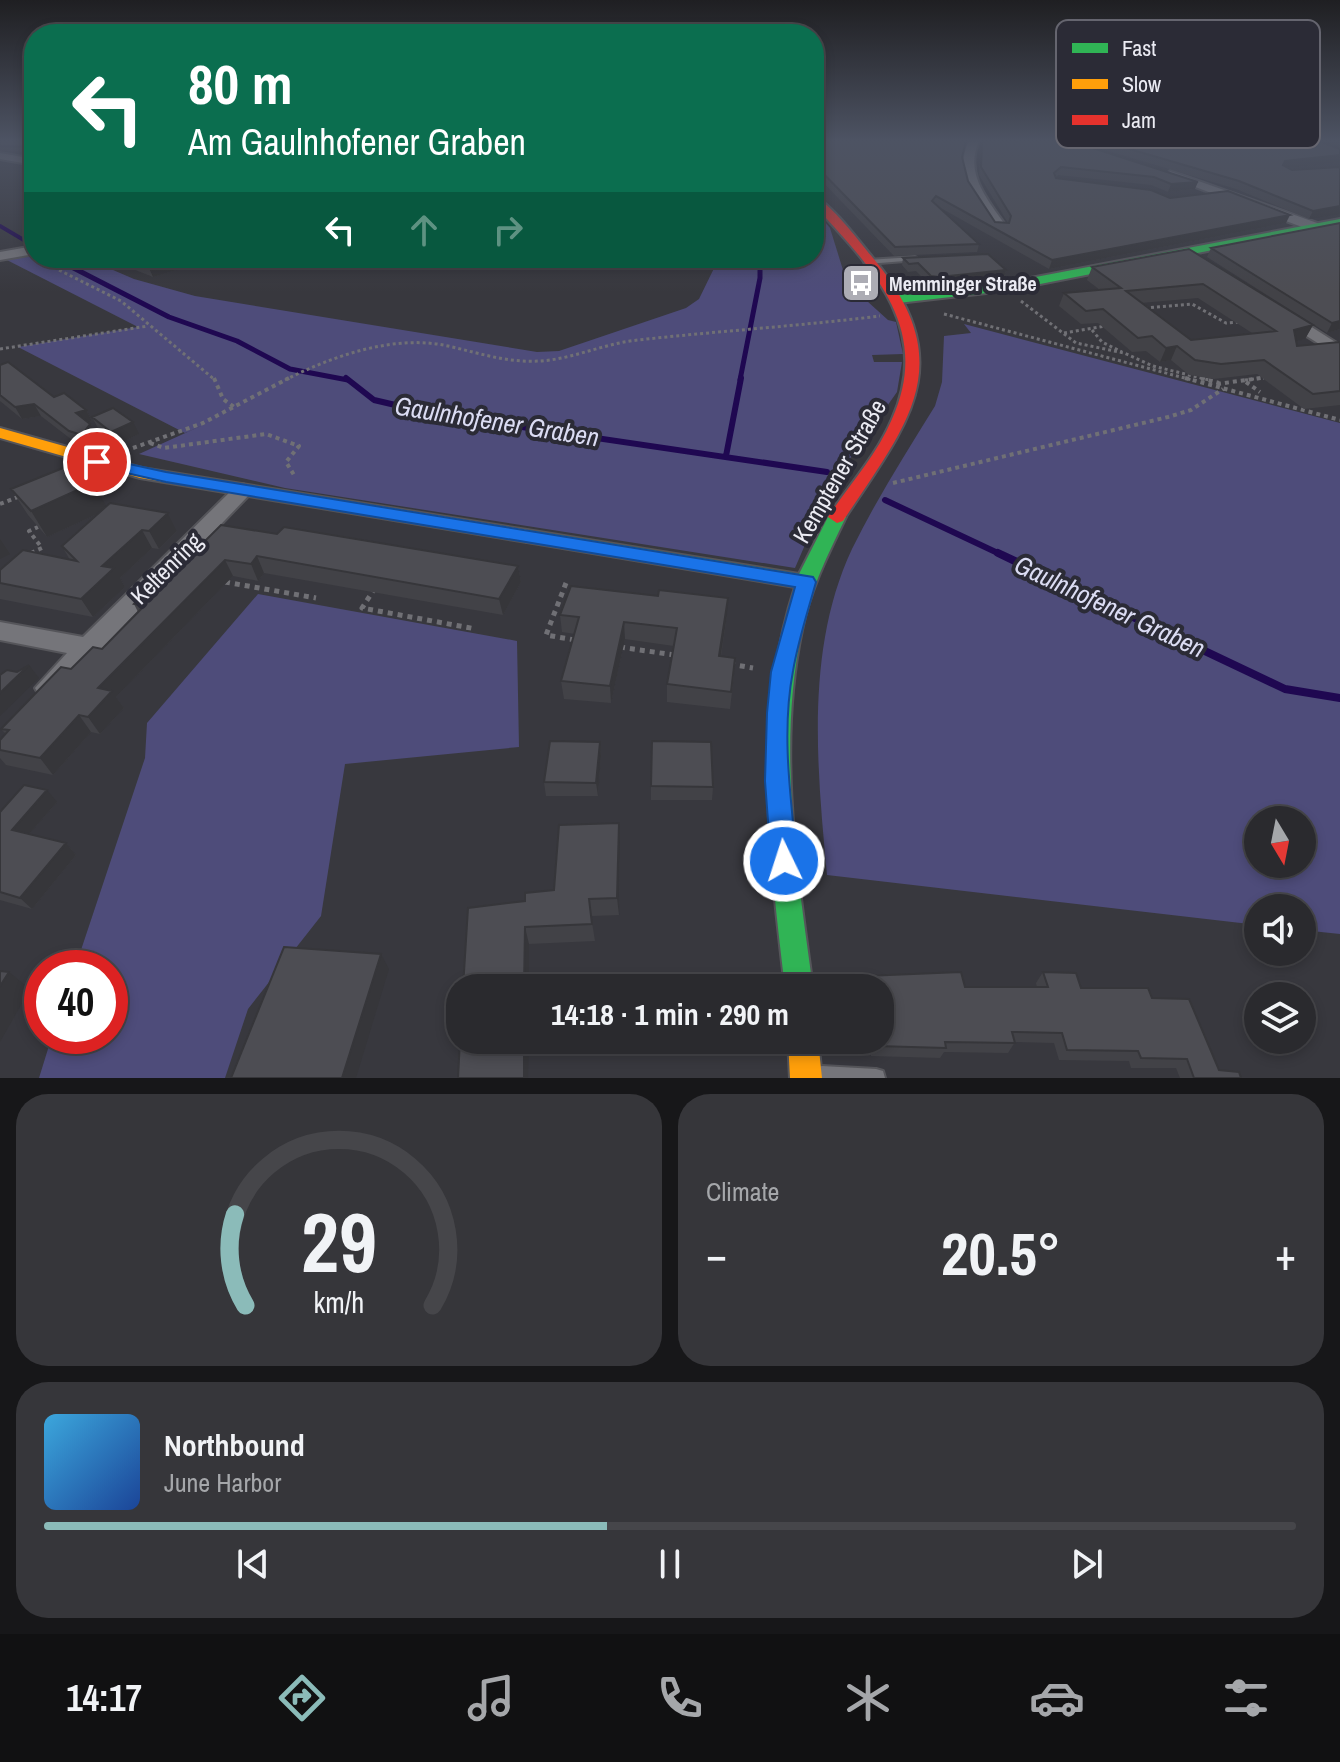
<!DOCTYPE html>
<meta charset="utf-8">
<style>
:root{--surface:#2a2a2e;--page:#36363a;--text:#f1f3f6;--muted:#a5a7aa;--line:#46464a;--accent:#8bbbb9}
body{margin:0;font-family:"Archivo Narrow",sans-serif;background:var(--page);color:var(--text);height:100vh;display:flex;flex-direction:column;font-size:30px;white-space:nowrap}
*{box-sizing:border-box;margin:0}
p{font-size:26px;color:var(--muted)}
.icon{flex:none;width:44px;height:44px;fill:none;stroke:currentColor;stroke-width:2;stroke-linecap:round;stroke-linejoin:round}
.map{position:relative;height:1078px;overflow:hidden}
.drawer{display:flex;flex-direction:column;gap:16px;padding:16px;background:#171719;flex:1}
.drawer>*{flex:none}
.hud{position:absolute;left:24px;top:24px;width:800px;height:244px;border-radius:32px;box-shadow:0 4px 12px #0003,0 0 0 2px var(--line);background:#0b6e4f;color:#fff;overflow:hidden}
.needle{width:52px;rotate:170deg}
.tools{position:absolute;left:1244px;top:806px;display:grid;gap:16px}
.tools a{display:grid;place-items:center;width:72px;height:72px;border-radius:50%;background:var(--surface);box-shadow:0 4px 12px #0003,0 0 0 2px var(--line);font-size:40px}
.speed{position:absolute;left:24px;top:950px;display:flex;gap:16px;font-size:40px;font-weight:700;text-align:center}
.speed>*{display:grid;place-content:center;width:104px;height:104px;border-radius:50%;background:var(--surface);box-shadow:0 4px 12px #0003,0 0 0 2px var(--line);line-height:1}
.speed .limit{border:12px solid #d22;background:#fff;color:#111}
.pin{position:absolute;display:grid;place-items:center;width:68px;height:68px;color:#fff;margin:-34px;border:4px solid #fff;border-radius:50%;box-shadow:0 2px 8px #0007}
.me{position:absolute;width:88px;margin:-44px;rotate:356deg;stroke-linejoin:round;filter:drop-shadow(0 0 6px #0008)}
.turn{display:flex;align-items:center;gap:28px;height:168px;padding:0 32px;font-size:36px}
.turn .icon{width:104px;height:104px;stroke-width:2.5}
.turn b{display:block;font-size:56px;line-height:68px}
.lanes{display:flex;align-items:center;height:76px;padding:0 32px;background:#0003;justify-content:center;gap:40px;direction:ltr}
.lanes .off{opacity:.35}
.big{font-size:60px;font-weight:700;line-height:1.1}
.drawer .tile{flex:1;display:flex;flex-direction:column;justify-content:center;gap:12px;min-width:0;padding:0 28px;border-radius:32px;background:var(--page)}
.drawer .dial{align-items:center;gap:0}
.dial svg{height:208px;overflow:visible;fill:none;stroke:var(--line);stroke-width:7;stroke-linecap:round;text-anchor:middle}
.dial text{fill:var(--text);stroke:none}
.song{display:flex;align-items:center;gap:24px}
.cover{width:96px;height:96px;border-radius:12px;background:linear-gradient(135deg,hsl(200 70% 55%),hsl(220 70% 35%))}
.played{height:8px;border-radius:4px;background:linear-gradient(90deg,var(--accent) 45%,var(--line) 45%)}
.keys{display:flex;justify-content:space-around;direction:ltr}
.heat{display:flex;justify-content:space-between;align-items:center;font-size:44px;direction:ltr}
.drawer .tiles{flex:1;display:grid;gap:16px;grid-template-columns:1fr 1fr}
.tile:last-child{grid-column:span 2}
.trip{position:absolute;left:446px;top:974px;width:448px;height:80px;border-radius:32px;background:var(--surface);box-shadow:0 4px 12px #0003,0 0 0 2px var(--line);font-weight:700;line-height:80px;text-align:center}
.dock{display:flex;height:128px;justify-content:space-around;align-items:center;background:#111112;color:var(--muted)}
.dock .icon{width:56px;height:56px}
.dock .current{color:var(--accent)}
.dock b{font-size:36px;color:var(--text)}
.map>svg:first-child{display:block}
.green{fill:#4e4c7a;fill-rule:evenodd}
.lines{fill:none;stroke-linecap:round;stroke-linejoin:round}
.stream-far3{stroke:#1f0851;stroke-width:4}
.stream-far2{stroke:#1f0851;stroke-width:5}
.stream-far1{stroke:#1f0851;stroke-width:6}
.stream{stroke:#1f0851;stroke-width:8}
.lane-casing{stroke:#55555a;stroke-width:4}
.street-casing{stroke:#55555a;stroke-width:4}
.fast-casing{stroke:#55555a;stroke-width:4}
.slow-casing{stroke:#55555a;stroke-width:4}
.jam-casing{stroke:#55555a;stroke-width:4}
.path-far2{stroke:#707075;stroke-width:3;stroke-dasharray:3 3;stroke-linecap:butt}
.path-far1{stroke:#707075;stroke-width:4;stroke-dasharray:4 4;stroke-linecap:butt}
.path{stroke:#707075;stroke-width:5;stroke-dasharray:5 5;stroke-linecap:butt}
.lane{fill:#75757a;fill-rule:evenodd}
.street{fill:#75757a;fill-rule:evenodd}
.fast{fill:#30b455;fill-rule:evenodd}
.slow{fill:#ff9f0a;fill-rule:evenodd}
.jam{fill:#e5322d;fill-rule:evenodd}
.wall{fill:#424247;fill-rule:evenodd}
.shaded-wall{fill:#36363a}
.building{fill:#4d4d53;stroke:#36363a;stroke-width:2;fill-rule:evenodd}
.route{fill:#1a73e8;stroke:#114b97;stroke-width:2}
.labels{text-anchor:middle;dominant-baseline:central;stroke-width:8;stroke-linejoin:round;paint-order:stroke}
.far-poi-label{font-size:20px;font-weight:bold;fill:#ebebf3;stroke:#2b2b36;text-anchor:start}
.street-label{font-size:24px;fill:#ebebf3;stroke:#2b2b36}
.water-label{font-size:26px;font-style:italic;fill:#dbdcf3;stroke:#2b2b36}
.key{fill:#2b2b36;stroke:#65656f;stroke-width:2}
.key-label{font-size:22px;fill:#ebebf3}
</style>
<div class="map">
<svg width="1340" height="1078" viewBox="0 0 1340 1078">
<rect width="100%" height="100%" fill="#38383e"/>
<!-- green -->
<path class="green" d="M814,209L830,228L843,270L867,301L888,320L896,322L903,354L872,355L874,362H902L897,392L830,487L795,568L285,488L139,454L214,420L185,433L18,347L138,327L1,257L34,252V258H85L134,279L195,296L537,352L559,351L686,308L699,299L719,258H814Z
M964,324L1340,423V934L1302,930V908H1258V925L827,875C817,768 805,649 852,549C876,500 906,453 935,406L942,382L944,336L971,333ZM1258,820H1302V864H1258Z
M258,594L517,641L519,747L345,764L321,916L248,1009L225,1078H39L52,1036H110V968H75L145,758L147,723Z"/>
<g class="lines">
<!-- stream-far3 -->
<path class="stream-far3" d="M0,226L34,246"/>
<!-- stream-far2 -->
<path class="stream-far2" d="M30,244L34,246
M54,258L169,317L237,341L290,369L348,380
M740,380L760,278V258"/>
<!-- stream-far1 -->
<path class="stream-far1" d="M346,378L374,400L434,414L827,472
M726,456L741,378
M885,500L1002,555"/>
<!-- stream -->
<path class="stream" d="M998,553L1285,689L1340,698"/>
<defs>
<path id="lane" d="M915,257L917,258V260L867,264L864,262L867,260Z
M822,1066L876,1069L883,1071L885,1078H814L813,1075L815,1068Z"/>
<path id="street" d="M969,141H979C964,174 988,200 1006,226L1005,229H995C977,202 952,174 969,141Z
M0,153L34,159V165L0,159Z
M1170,171L1320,224L1321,227L1310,230L1166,176Z
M34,246V254L0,260V252Z
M237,258H268C261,264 244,264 237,258Z
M1281,314H1291L1340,345V357L1281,320Z
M243,484L253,490L250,494L57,695L48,698L39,695L35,688L67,653L0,640V622L83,637L236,486Z"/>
<path id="fast" d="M1340,219V225L1004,291L898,303L892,299L898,295L1004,283Z
M837,511L846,517C828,554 810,590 802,630C777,748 797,870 813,988H785C769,852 752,720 795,587L527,542L518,536L527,530L799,574L828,517Z"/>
<path id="slow" d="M0,428L142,468L527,530L536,536L527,542L140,478L0,438Z
M788,1040H818L822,1078H790Z"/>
<path id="jam" d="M814,196C833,206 858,240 873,258C962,365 907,424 843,521L837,523L828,517C849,485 877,455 892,419C933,328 872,268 814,205Z"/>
</defs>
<!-- lane casing -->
<use href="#lane" class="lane-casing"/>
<!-- street casing -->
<use href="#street" class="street-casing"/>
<!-- fast casing -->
<use href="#fast" class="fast-casing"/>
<!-- slow casing -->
<use href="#slow" class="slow-casing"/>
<!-- jam casing -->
<use href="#jam" class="jam-casing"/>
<!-- path-far2 -->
<path class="path-far2" d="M43,262L121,301L215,380
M1021,301L1076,343L1124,353L1153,366L1209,380
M1145,308L1192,304L1226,323L1239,322
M944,314L1192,380
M1092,330L1102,342L1122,352
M1064,333L1105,326
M0,349L148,326
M285,380C333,356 394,334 448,346C483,354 513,365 550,360C579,356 608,343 638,340C719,331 799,326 880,316
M1245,380L1264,378"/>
<!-- path-far1 -->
<path class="path-far1" d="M214,378L223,399L234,407
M1185,378L1340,420
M1201,378L1219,383
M1246,382L1260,392
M1217,384L1261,378
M150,443L164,448L266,434L299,446L286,462L294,475
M133,448L203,423L289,378
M893,483L1168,417L1191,410L1223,389
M0,504L18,497
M31,553L42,548L29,531L38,527"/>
<!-- path -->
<path class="path" d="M225,582L316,598
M566,583L546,635L575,640
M375,588L362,608L476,629
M620,647L674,655
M730,664L753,668"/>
<!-- lane -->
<use href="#lane" class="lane"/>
<!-- street -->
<use href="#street" class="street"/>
<!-- fast -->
<use href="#fast" class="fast"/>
<!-- slow -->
<use href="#slow" class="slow"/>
<!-- jam -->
<use href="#jam" class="jam"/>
</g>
<!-- wall -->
<path class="wall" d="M0,141H34V152L0,151Z
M814,141L962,158L968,181L995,222L1008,223L979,175L981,141H1071L1195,189L1168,192L1151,185L1058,175L1056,178L1170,198L1286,223L1049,269L939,207L979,244L977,252L894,256L814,173Z
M1075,141H1319L1340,149V162L1288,168L1292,170L1340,167L1309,219L1236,189Z
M1326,141H1340V147Z
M1340,223V329L1327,333L1207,257L1211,248Z
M1189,249L1313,325L1305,339L1296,341L1297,346L1340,342V405L1304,409L1257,374L1214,379L1189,375L1171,360L1160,362L1146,351L1132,352L1098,323L1081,324L1059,306L1064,293L1100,290L1087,280L1092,267ZM1198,298L1252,333L1191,340L1141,303Z
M105,258H179L183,268L153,277Z
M903,258L1006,270L1004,278L937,285L929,284L916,271L908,272L902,265Z
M0,365L54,397L86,410L92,421L89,423L96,436L88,447L76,443L41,416L22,419L0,401Z
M92,417L139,434L118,444L98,428Z
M93,483L106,507L168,513L177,531L159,549L152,548L120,578L125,587L93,617L0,599V570L70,560L62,546L99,513L47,537L28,515L11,489Z
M277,534L518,566L521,582L503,615L264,573L258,581L233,576L116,697L124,708L100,734L91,732L53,775L6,765L0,758V740L6,734L1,729L71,669L102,649L138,612L134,604L168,578Z
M560,615H727L721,656L734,675L730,709L667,702V684L674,646L625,639L611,703L564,699L561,681L575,634L562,632Z
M600,742L601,756L598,796H546L544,782Z
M651,786L713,787L712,800H651Z
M57,802L29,834L66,843L76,855L32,909L0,900V812Z
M619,823L620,842L619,915L591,916L595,941L529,944V988H463L525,901L554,890Z
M1043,972L1081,988L1152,998L1219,1070L1241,1078H1180L1176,1068H1131L1129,1061L1059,1060L1054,1043L1015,1042L1008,1053L944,1052L940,1058L871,1056L870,1044L842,1043V1040H880V988H837L840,981L863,982L865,976L965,987H1037L1036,983Z"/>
<!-- shaded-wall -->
<path class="shaded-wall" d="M1340,155V162L1282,169L1279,173L1285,161Z
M1198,182L1195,189L1168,192L1171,184Z
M1340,206V214L1309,219L1313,211Z
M1290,215L1286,223L1049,269L1052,260Z
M174,258H179L183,268L153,277L148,266Z
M1006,270L1004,278L937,285L939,277Z
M1340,321V329L1327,333L1332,323Z
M1313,325L1305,339L1286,344L1294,330Z
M1177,346L1171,360L1160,362L1166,348Z
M34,404L41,416L22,419L15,407Z
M86,410L92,421L83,425L76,413Z
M133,422L139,434L118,444L111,432Z
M90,424L96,436L88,447L82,435Z
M93,483L108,509L47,537L31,511Z
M168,513L177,531L159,549L149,531Z
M142,530L152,548L120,578L125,587L93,617L81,599L102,566Z
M0,539L10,554L0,559Z
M257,556L264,573L258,581L251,564Z
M225,560L233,576L116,697L124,708L100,734L88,717L98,688Z
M518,566L521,582L503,615L499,599Z
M728,598L727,615L718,673L719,656Z
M624,622L625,639L611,703L610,686Z
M29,665L39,678L0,716V693Z
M79,715L91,732L53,775L40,758Z
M600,742L601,756L598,796L596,783Z
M47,790L57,802L23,841L12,830Z
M619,823L620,842L619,915L617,898Z
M66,843L76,855L32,909L20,898Z
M525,927L529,944V988H524Z
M381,954L389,969L356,1078H342Z
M9,972L30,989L0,1042V986Z
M524,1040H529L528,1078H524Z"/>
<!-- building -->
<path class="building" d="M0,141H34V147L0,146Z
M814,141H966L962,157L968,181L995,222L1009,223L1011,216L981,167L982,141H1071L1198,182L1171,184L1154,177L1061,167L1054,173L1056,178L1151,190L1170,198L1228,191L1290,215L1052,260L936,196L932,201L979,244L895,247L814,164Z
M1102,141H1319L1340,149V155L1285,161L1283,165L1292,170L1340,167V206L1313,211L1239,181Z
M1340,223V321L1332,323L1211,248Z
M1189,249L1313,325L1294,330L1297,346L1340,342V391L1313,394L1264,360L1221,364L1195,360L1177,346L1166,348L1152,336L1138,338L1103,309L1086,311L1064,293L1121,288L1092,267ZM1203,284L1276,331L1191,340L1126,291Z
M988,254L1006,270L939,277L931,276L918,263L909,264L903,258Z
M128,258H174L148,266Z
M8,362L54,397L64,393L86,410L76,413L90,424L82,435L69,431L34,404L15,407L0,395V365Z
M113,408L133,422L111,432L92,417Z
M73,464L93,483L31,511L11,489Z
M110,503L168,513L149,531L142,530L102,566L114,568L81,599L0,583V570L23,550L77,561L62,546Z
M221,525L277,534L284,527L518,566L499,599L257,556L251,564L225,560L98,688L112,691L88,717L79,715L40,758L0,750V740L9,730L1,729L61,667L71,669L93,647L102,649L144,606L134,604L161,577L168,578Z
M571,586L658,596L659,590L728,598L719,656L735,658L731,692L667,684L677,628L624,622L610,686L561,681L579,617L560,615Z
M29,665L0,693V675L7,670L17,672Z
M550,741L600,742L596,783L544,782Z
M652,741L711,742L713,787L651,786Z
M24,785L47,790L12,830L66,843L20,898L0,892V812Z
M619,823L617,898L589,899L592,924L525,927L524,988H463L468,908L525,901V893L554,890L559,825Z
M284,947L381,954L342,1078H231Z
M0,971L9,972L0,986Z
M961,972L965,987H1048L1043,972L1076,973L1081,988H1148L1152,998L1189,999L1219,1070L1239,1072L1241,1078H1194L1187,1059L1141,1058L1138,1051L1067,1050L1062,1033L1012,1032L1015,1043L945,1042L946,1048L876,1046L875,1040H880V988H840V981L865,982V976Z
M460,1040H524V1078H458Z"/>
<!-- sky -->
<linearGradient id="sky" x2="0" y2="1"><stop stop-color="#1f1f22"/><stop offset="0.48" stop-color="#4d5363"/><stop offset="1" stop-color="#4d5363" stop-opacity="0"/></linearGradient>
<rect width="1340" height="292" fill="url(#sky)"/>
<!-- route -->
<path class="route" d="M97,457L166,472L813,577L816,582C808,611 798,641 793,671C781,733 791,799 797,861L793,869L784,873L774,869L771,861L765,781L767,713L771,672L795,587L166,482L91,465L88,462Z"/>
<!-- icons -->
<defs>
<symbol id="bus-square" viewBox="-11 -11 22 22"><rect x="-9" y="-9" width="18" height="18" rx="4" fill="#acacb4" stroke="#2b2b36"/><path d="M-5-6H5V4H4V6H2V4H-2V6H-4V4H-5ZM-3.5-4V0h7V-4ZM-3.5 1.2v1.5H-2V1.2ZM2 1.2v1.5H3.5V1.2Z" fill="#fff"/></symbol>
</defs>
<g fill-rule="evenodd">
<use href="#bus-square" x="839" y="261" width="44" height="44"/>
</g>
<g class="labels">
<!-- far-poi labels -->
<g class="far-poi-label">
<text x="889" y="283">Memminger Straße</text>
</g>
<!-- street labels -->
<g class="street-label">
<text transform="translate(839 471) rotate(-60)">Kemptener Straße</text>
<text transform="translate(166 568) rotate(-45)">Keltenring</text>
</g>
<!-- water labels -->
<g class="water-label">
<text transform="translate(497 421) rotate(9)">Gaulnhofener Graben</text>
<text transform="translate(1110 606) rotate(25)">Gaulnhofener Graben</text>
</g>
</g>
<!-- legend -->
<rect x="1056" y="20" width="264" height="128" rx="12" class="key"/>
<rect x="1072" y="43" width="36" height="10" fill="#30b455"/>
<rect x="1072" y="79" width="36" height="10" fill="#ff9f0a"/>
<rect x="1072" y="115" width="36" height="10" fill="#e5322d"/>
<g class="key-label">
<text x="1122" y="56">Fast</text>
<text x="1122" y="92">Slow</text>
<text x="1122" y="128">Jam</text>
</g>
</svg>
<div class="tools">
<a><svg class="needle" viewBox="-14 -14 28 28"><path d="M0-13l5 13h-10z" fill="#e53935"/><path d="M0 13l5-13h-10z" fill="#a5a7aa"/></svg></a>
<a><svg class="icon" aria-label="sound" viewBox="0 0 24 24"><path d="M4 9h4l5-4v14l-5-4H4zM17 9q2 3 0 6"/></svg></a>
<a><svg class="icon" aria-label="layers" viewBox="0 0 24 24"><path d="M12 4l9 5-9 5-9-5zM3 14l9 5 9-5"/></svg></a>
</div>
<div class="speed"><div class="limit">40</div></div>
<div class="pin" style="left:97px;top:462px;background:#d93025"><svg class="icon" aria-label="arrive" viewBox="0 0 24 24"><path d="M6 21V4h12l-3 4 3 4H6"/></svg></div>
<svg class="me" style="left:784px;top:861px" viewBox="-20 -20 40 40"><circle r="17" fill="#1a73e8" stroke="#fff" stroke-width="3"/><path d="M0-11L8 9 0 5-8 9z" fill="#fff"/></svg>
<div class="trip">14:18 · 1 min · 290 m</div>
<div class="hud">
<div class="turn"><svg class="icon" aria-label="left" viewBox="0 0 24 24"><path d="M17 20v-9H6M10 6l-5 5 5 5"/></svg><div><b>80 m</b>Am Gaulnhofener Graben</div></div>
<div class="lanes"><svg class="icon" aria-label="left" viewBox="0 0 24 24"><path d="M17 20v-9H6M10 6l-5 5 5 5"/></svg><svg class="icon off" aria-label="ahead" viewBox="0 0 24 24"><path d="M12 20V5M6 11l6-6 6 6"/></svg><svg class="icon off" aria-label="right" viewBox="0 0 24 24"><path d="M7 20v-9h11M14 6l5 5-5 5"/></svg></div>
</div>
</div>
<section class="drawer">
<div class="tiles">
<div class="tile dial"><svg viewBox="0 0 100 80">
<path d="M14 69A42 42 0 1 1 86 69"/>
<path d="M14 69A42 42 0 0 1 10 34" stroke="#8bbbb9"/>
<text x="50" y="56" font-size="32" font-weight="700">29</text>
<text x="50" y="72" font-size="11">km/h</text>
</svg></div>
<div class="tile"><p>Climate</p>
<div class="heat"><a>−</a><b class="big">20.5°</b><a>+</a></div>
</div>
<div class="tile">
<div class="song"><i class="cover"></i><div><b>Northbound</b><p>June Harbor</p></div></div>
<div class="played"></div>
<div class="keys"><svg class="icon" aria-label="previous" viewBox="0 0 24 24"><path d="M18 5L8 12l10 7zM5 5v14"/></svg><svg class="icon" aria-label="pause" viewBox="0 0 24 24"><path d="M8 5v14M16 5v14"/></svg><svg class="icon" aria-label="next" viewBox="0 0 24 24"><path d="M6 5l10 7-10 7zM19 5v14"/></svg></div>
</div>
</div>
</section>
<nav class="dock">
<b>14:17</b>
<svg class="icon current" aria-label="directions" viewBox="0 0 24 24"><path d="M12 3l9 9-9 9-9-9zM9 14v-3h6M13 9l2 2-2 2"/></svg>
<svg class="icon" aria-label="music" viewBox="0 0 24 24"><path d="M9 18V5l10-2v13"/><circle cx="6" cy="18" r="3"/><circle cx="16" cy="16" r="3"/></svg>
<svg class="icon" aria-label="phone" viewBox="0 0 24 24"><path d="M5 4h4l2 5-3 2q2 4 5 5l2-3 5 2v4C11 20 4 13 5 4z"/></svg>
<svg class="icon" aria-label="climate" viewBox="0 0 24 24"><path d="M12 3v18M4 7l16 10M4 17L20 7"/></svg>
<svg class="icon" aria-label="car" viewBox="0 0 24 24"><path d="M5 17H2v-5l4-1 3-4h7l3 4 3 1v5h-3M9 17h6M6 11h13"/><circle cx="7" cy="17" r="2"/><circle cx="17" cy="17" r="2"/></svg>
<svg class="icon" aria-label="filters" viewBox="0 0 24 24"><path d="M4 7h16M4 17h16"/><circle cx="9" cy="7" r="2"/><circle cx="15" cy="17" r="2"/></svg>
</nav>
